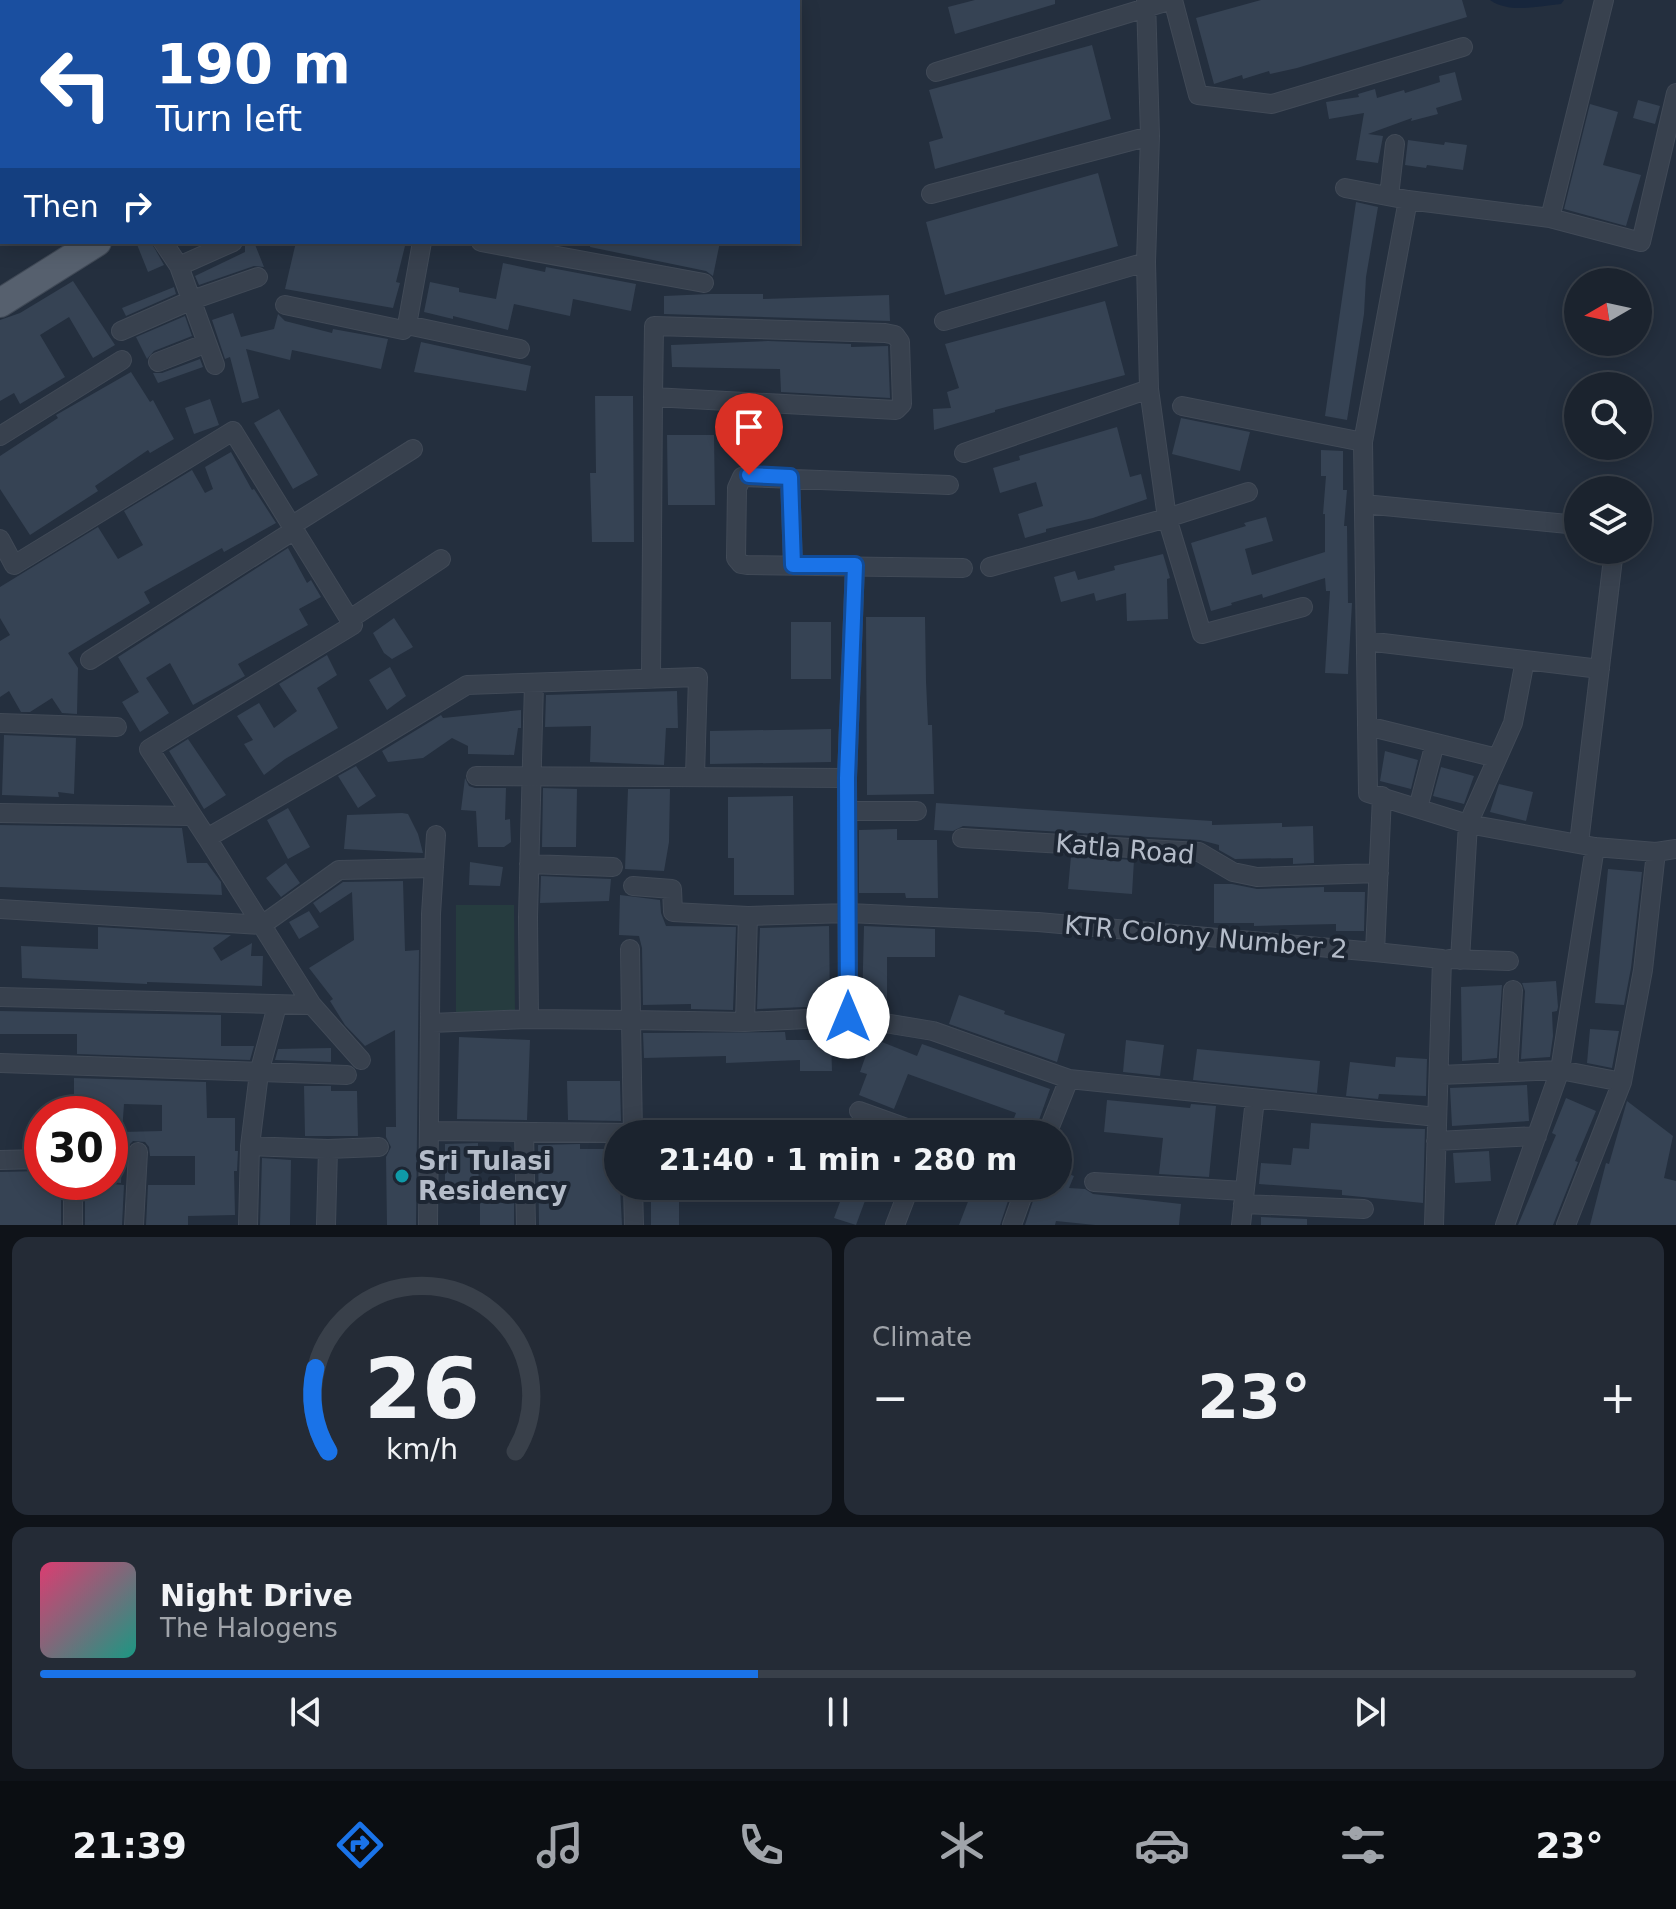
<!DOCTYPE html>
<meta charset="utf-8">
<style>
:root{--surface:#1b232e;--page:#242b36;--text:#f1f3f6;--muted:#a0a4aa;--line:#39404a;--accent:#1a73e8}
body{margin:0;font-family:"DejaVu Sans",sans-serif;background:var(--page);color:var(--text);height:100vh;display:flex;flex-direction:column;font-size:30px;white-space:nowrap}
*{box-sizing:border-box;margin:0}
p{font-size:26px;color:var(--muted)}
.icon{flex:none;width:44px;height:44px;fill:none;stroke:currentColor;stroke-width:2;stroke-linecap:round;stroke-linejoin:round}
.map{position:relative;height:1225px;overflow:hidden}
.sheet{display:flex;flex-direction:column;gap:12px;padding:12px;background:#0f1319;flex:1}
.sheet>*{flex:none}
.banner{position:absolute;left:0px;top:0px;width:800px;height:244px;box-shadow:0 4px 20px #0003,0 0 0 2px var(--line);background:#1a4fa0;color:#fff;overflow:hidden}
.needle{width:52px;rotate:261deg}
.tools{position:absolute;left:1564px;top:268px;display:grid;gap:16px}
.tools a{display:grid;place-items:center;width:88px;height:88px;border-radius:50%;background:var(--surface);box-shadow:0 4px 20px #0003,0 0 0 2px var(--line);font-size:40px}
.speed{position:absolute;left:24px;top:1096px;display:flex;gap:16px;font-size:40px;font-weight:700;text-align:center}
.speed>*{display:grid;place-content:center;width:104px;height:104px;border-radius:50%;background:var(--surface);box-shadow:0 4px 20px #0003,0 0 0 2px var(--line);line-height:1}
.speed .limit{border:12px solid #d22;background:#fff;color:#111}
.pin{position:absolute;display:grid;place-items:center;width:68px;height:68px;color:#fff;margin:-82px -34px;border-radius:50% 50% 50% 0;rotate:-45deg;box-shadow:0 0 8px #0007}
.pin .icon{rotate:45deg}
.me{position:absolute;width:88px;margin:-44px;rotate:0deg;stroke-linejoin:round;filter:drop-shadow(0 0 6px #0008)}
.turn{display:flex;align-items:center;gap:28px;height:168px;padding:0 24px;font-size:36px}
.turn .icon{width:104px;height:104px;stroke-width:2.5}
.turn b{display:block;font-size:56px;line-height:68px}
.then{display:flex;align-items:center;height:76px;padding:0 24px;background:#0003;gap:16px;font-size:30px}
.big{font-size:60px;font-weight:700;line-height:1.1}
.sheet .widget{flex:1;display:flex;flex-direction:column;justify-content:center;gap:12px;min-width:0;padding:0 28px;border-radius:16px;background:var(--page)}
.sheet .dial{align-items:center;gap:0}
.dial svg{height:208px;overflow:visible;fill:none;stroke:var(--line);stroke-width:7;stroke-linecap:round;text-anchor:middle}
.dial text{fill:var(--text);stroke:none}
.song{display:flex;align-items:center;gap:24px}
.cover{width:96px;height:96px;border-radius:12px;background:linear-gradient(135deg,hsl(340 70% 55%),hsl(170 70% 35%))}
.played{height:8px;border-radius:4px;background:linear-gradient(90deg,var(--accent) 45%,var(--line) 45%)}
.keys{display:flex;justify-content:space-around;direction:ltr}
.heat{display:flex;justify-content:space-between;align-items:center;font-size:44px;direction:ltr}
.sheet .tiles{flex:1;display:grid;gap:12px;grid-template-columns:1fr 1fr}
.widget:last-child{grid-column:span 2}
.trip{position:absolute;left:604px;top:1120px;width:468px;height:80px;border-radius:40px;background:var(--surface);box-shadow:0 4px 20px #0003,0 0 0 2px var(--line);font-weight:700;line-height:80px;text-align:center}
.tabs{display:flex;height:128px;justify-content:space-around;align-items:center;background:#0b0e12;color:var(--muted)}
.tabs .icon{width:56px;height:56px}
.tabs .selected{color:var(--accent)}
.tabs b{font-size:36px;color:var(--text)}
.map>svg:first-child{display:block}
.green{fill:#263c3f}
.water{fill:#17263c}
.building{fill:#364354;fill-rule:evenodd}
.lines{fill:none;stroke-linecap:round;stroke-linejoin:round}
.lane-casing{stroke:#414a57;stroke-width:11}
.street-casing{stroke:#414a57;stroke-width:20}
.primary-casing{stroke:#414a57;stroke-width:30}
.lane{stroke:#38414e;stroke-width:9}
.street{stroke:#38414e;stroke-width:18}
.primary{stroke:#56606e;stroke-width:28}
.route-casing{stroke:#114b97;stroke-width:20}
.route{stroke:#1a73e8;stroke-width:14}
.culture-dot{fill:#0f9aa8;stroke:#1d2633;stroke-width:3}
.labels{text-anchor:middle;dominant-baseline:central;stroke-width:8;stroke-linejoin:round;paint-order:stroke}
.street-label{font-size:26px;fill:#b4bcc9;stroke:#1d2633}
.poi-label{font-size:26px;font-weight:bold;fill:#b4bcc9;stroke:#1d2633;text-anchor:start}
</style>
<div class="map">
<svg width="1676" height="1225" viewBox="0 0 1676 1225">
<rect width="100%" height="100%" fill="#242f3e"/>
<!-- green -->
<path class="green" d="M456,905H514L515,1012L456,1013Z"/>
<!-- water -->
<path class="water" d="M1490,0H1564L1561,4C1538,6 1510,14 1490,0Z"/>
<!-- building -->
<path class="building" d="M975,0H1055V4L955,34L948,7Z
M1261,0H1462L1467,17L1297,68L1270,74L1269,71L1243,79L1242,75L1214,84L1196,18Z
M1092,45L1111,119L935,169L929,142L943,138L929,90Z
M1455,72L1462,100L1436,108L1438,114L1411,121L1412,118L1368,134L1383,136L1378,163L1356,160L1364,113L1329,119L1326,102L1359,97L1358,94L1375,89L1377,98L1404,90L1405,93L1440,82L1439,76Z
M1638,100L1660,106L1655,124L1633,118Z
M1590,104L1618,112L1603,165L1641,175L1626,226L1564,209Z
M1408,140L1444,145L1445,142L1467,145L1463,170L1427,165L1426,168L1405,165Z
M1098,173L1118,246L945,295L926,222Z
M1356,202L1378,207L1366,277L1364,314L1347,420L1325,416Z
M136,242H151L164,265L148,272Z
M245,242H254L264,267L254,266L199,285L195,276L245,252Z
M296,242H388L405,246L396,282L400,283L393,308L285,289Z
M591,242H720L713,276L706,271L590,247Z
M503,263L545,272L546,267L636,284L631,311L573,299L570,316L514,304L508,330L453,316V319L424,312L430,282L459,288V292L496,299Z
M73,281L115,345L93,358L69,317L40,335L65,377L20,404L14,393L0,401V320L20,313Z
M174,287L176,294L126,316L122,308Z
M710,294H763V299L889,295L890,321L664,314V296Z
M1105,301L1125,375L995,410V412L934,430L933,409L951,408L947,392L959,388L945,344Z
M233,313L241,337L274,329L278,314L285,321L332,333L333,329L388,339L381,369L292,350L290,360L246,349L259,398L242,403L230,357L225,359L212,320Z
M185,316L192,336L154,351L147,359L136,337Z
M768,341L851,344V347L888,346L890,398L781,392L780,369L672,367L671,345Z
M421,342L531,366L526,391L414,372Z
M200,359L203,367L158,383L153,373H162Z
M131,372L150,402L153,400L174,439L150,453L148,450L95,486L98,491L30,535L0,489V456L58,418L56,415Z
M595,396H633L634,542H592L590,473H596Z
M210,399L219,425L194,434L185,408Z
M279,409L318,475L293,489L254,423Z
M1181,418L1250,432L1240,471L1172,454Z
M1117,427L1130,477L1141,474L1147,499L1093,518L1046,529V532L1025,538L1018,514L1043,506L1036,482L1000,493L993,468L1020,460L1019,456Z
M667,435H714L715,505H668Z
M1321,450L1343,451V490H1347L1344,526H1347L1348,603H1352L1348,674L1325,673L1330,591H1326L1325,578L1263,598L1262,594L1231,603L1232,605L1211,611L1191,543L1246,526L1244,523L1266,517L1273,541L1245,549L1252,575L1325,552V514H1323L1326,476H1321Z
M231,452L252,490L254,489L276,523L224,552L222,548L144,592L150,603L68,653L78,668L77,714L62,713L52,698L30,712H21L9,691L0,697V641L10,635L0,618V587L98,527L118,559L143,545L124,511L192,470L205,493L213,489L205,467Z
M288,548L307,583L311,580L321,597L299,609L308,625L238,664L245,676L193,705L170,663L146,678L169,713L140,732L122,702L139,692L118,657Z
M1163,554L1170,578L1167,579L1168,619L1127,621L1126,593L1096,601L1094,593L1061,602L1054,577L1075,571L1078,580L1115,570L1114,566Z
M866,617H925L926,681L928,725H932L934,794L867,795Z
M394,618L413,647L392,659L384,653L373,633Z
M791,622H831V679H791Z
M327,655L337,675L317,688L338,728L285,759L264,775L244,744L253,740L237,716L259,703L274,728L297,711L279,684Z
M390,667L406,696L387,710L369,680Z
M677,691L678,728H666L664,765L590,762L591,726L545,727L546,695Z
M521,710V728H518L514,755L468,754V746L452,738L423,758L388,762L382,751L441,715L443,718Z
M831,729V762L710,764V731Z
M4,735L76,738L74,794L58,792L59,797L2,795Z
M188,739L226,795L204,809L169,751Z
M1385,751L1418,760L1411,789L1380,781Z
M356,766L376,796L358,808L338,776Z
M1441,767L1474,776L1464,804L1433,796Z
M465,778L469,786L475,788H506L505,820L510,819L511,842L504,847H478L476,811L461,810Z
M1499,784L1533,792L1526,821L1490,812Z
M543,788L577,789L576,847H542Z
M628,789H670L669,842L664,871L625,869Z
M793,796L794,895H734V858H728V797Z
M936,803L1212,821V825L1282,823V827L1313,826L1314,863L1293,864V858L1235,859L1219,850V845L1200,840L963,826L953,831L934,830Z
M288,808L310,847L288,859L267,820Z
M402,813L408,814L418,834L423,853L344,849L347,815Z
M0,825L182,828L187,863H207L221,882L222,895L0,887Z
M897,829V840H937L938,898H906L905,893H859V830Z
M1071,856L1134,860L1132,894L1068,889Z
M470,862L503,867L500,886L469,885Z
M286,863L300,883L281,897L266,878Z
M1608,869L1642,872L1631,968L1624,1005L1595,1003Z
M541,876L611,879L609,901L540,903Z
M403,881L405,951L419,950L416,1225H387L386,1157L391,1147L386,1137V1127H396L395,1030L365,1046L345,1025L330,1001L333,999L309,968L354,940L352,892L320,913L313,903L343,882Z
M1214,884H1232L1257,889L1324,887V892H1365L1364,931H1336V924L1254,926V923H1214Z
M620,895L660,900L661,913L666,926L736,927L733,1010L691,1009V1004L643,1005L642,948L639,936L619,935Z
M309,911L319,927L299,939L289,922Z
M829,926L830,1006L757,1009L760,928Z
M864,926L935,929V957H887V1011L862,1007Z
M98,927L231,935L213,948L221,961L252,943L251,956H263L262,986L147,982V984L22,978L21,946L98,949Z
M1556,981L1558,1007L1557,1011L1552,1012L1553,1036L1550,1057L1521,1059L1525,991L1522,983Z
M1502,985L1497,1058L1462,1061L1461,987Z
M959,995L1005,1011L1004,1014L1065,1034L1057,1062L949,1024Z
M0,1011L221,1015V1046H254L250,1060L77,1054V1034H0Z
M1590,1029L1619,1031L1612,1068L1587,1063Z
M785,1032L786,1040H831L832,1071H800V1060L726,1063V1056L644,1058L643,1033Z
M459,1037L530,1040L527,1120L457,1119Z
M872,1038L917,1056L922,1044L1050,1089L1034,1134H1008L1016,1113L908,1074L894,1109L859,1095L867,1074L860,1072Z
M1126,1040L1164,1045L1160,1076L1123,1072Z
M331,1048V1062L275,1060L278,1049Z
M1197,1049L1320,1061L1317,1093L1193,1080Z
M1396,1057L1427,1059L1426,1096L1379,1094L1378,1099L1346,1096L1350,1062L1395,1067Z
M74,1078L206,1082L207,1118H235V1151H238L237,1171H234L235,1215L188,1216V1225H146L148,1185H195V1156H150L149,1147L145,1142L133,1141L128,1146L126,1156H122L121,1183L110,1182V1114H85V1103H74ZM124,1104L162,1105V1131L122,1132Z
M567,1081H620L621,1121L568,1120Z
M1527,1085L1529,1121L1452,1126L1450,1088Z
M304,1086H331V1091H357L358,1136H305Z
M1566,1098L1596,1111L1575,1161L1578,1162L1553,1225H1518L1556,1135L1552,1133Z
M1107,1100L1190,1108L1191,1104L1216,1106L1209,1177L1159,1174L1163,1138L1104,1132Z
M1627,1101L1673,1136L1664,1178L1676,1181V1225H1590L1606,1163L1609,1164Z
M1311,1123L1382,1128L1425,1129L1423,1203L1342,1195V1190L1259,1184L1261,1163L1291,1165L1293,1148L1309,1149Z
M478,1143L479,1200L445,1201V1144Z
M580,1144V1149H618L622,1225H539L538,1145Z
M1489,1151L1491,1181L1455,1183L1453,1153Z
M262,1158L291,1160L290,1225H260Z
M1058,1170L1074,1176L1069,1188L1085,1189L1093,1194L1181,1204L1179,1225H1095L1056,1221L1055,1225H1025L1038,1186H1058Z
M42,1171V1182H61V1225H0V1172Z
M85,1182L124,1185L122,1225H85Z
M651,1186H679V1225H651Z
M846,1186H859L869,1190L856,1225L834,1218Z
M974,1186H1013L1000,1225H959Z
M480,1203H514V1225H480Z
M1261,1217L1307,1219V1225H1261Z"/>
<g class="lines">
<defs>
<path id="lane" d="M578,2V0
M679,2V0"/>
<path id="street" d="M210,0L215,2
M455,0L465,2
M1146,0L1150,136L1146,262L1149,389L1167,518L1202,634L1303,607
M1173,0L1198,95L1272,104L1463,47
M87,2L88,0
M0,24L2,23
M936,72L1172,0
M0,155L2,153
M1345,188L1408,200L1550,218L1604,0
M931,194L1150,136
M1389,196L1395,144
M1408,200L1363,442L1368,793L1468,824L1595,847L1656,852L1676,849
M1550,218L1641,242L1676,93
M163,242L179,266L215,365
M481,242L704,283
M179,266L233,242
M285,305L403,330L407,325L422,242
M944,321L1146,262
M407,325L520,349
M121,331L192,300L258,277
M158,362L207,343
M1182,406L1363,442
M0,436L122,360
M964,453L1149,389
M790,477L793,565
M949,485L742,477L737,488L736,558L741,564L747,565L963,568
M1364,504L1578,525
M291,526L413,449
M0,539L14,565L233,431L353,625L149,749L207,838
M990,567L1167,518L1248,492
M350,619L441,559
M1366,641L1600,669
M90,660L293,531
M651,679L653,397L654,326L885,333L895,335L900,342L902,404L896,410L653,397
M0,723L117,727
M1367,726L1497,758
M476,776L847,778
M1382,796L1375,952L1442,959L1434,1225
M1418,808L1435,743
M847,811H917
M0,813L191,816
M962,838L1199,852L1233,872L1257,877L1379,873
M1579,843L1614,550
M529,864L613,867
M633,886L672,889L673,912L748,916L849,913L1038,922L1375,952
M0,909L262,925L339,870L434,868
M630,949L631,1020L745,1022L848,1017L933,1031L1069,1079L1437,1117
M1449,959L1509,961
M1460,960L1468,824L1513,723L1525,660
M0,997L312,1005L207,838L363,748L467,685L698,677L695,775
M312,1005L361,1060
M848,1017L847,778L855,565
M529,1019L528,917L534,683
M745,1022L748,916
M431,1023L529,1019L631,1020L633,1134
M0,1063L347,1075
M1508,1072L1513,990
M1439,1075L1560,1070L1622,1082
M859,1111L923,1134
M429,1131L633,1133
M524,1132L526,1225
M1047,1134L1069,1079
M1436,1141L1537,1136
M250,1146L328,1149
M0,1160L42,1159
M1094,1182L1244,1191
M633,1186L634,1225
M1243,1204L1364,1209
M73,1225V1182
M134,1225L138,1152
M248,1225L250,1146L259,1073L277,1006
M326,1225L328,1149L379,1147
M428,1225L431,914L436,835
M895,1225L910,1186
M1012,1225L1026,1186
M1241,1225L1255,1099
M1505,1225L1560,1070L1595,847
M1566,1225L1622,1082L1643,970L1656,852"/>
<path id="primary" d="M344,2L345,0
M0,303L97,242"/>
</defs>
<!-- lane casing -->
<use href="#lane" class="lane-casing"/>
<!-- street casing -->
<use href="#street" class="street-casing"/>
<!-- primary casing -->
<use href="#primary" class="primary-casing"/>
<!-- lane -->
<use href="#lane" class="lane"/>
<!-- street -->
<use href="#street" class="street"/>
<!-- primary -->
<use href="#primary" class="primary"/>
</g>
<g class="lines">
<defs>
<path id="route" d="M749,475L790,477L793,565H855L847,778L848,1017"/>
</defs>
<!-- route casing -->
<use href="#route" class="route-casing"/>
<!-- route -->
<use href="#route" class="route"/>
</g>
<!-- markers -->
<circle class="culture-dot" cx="402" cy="1176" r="8"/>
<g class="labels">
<!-- street labels -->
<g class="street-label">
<text transform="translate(1125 849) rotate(5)">Katla Road</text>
<text transform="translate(1206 937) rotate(5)">KTR Colony Number 2</text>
</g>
<!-- poi labels -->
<g class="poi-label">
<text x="418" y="1161">Sri Tulasi<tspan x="418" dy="30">Residency</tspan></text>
</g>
</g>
</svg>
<div class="tools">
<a><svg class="needle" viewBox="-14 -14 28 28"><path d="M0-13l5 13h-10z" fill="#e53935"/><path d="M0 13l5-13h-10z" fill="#a0a4aa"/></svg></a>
<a><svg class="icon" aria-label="search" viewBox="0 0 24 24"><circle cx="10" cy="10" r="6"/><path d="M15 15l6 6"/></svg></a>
<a><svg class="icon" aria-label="layers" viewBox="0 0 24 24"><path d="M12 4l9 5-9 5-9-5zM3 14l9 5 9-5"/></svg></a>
</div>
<div class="speed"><div class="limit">30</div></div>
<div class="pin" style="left:749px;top:475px;background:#d93025"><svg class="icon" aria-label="arrive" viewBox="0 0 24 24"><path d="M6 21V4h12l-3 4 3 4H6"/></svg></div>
<svg class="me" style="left:848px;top:1017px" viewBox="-20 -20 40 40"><circle r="19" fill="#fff"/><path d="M0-13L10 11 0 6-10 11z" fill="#1a73e8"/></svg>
<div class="trip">21:40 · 1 min · 280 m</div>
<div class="banner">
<div class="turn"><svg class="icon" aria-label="left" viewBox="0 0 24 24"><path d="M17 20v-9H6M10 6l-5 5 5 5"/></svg><div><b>190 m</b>Turn left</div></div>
<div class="then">Then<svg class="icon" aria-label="right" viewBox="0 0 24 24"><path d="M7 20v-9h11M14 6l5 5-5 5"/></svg></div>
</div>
</div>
<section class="sheet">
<div class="tiles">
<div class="widget dial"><svg viewBox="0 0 100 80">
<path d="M14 69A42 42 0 1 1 86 69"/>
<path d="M14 69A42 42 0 0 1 9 37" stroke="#1a73e8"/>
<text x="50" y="56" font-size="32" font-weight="700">26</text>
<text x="50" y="72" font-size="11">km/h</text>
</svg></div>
<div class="widget"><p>Climate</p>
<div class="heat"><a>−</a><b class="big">23°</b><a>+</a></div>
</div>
<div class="widget">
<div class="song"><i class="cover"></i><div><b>Night Drive</b><p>The Halogens</p></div></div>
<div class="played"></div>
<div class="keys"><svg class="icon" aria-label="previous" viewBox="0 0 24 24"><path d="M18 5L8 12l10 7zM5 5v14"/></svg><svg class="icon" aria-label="pause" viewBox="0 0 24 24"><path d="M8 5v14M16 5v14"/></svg><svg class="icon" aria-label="next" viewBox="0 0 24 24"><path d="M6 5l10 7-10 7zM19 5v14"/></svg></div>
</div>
</div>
</section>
<nav class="tabs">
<b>21:39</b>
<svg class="icon selected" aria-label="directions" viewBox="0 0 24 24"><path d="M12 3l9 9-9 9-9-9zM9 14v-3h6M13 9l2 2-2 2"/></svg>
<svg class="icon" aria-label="music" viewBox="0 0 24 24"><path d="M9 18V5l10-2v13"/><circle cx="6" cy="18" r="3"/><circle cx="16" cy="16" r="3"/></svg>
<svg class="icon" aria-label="phone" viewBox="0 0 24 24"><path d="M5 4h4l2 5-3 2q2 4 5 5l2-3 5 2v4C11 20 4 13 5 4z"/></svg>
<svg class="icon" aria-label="climate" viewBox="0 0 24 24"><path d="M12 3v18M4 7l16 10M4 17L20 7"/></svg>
<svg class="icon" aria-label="car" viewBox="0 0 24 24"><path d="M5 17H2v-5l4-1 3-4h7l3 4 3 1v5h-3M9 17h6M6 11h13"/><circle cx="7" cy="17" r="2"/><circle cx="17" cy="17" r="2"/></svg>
<svg class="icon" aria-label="filters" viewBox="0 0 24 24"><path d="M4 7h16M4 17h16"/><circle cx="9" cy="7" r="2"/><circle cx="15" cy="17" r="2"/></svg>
<b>23°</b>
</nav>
